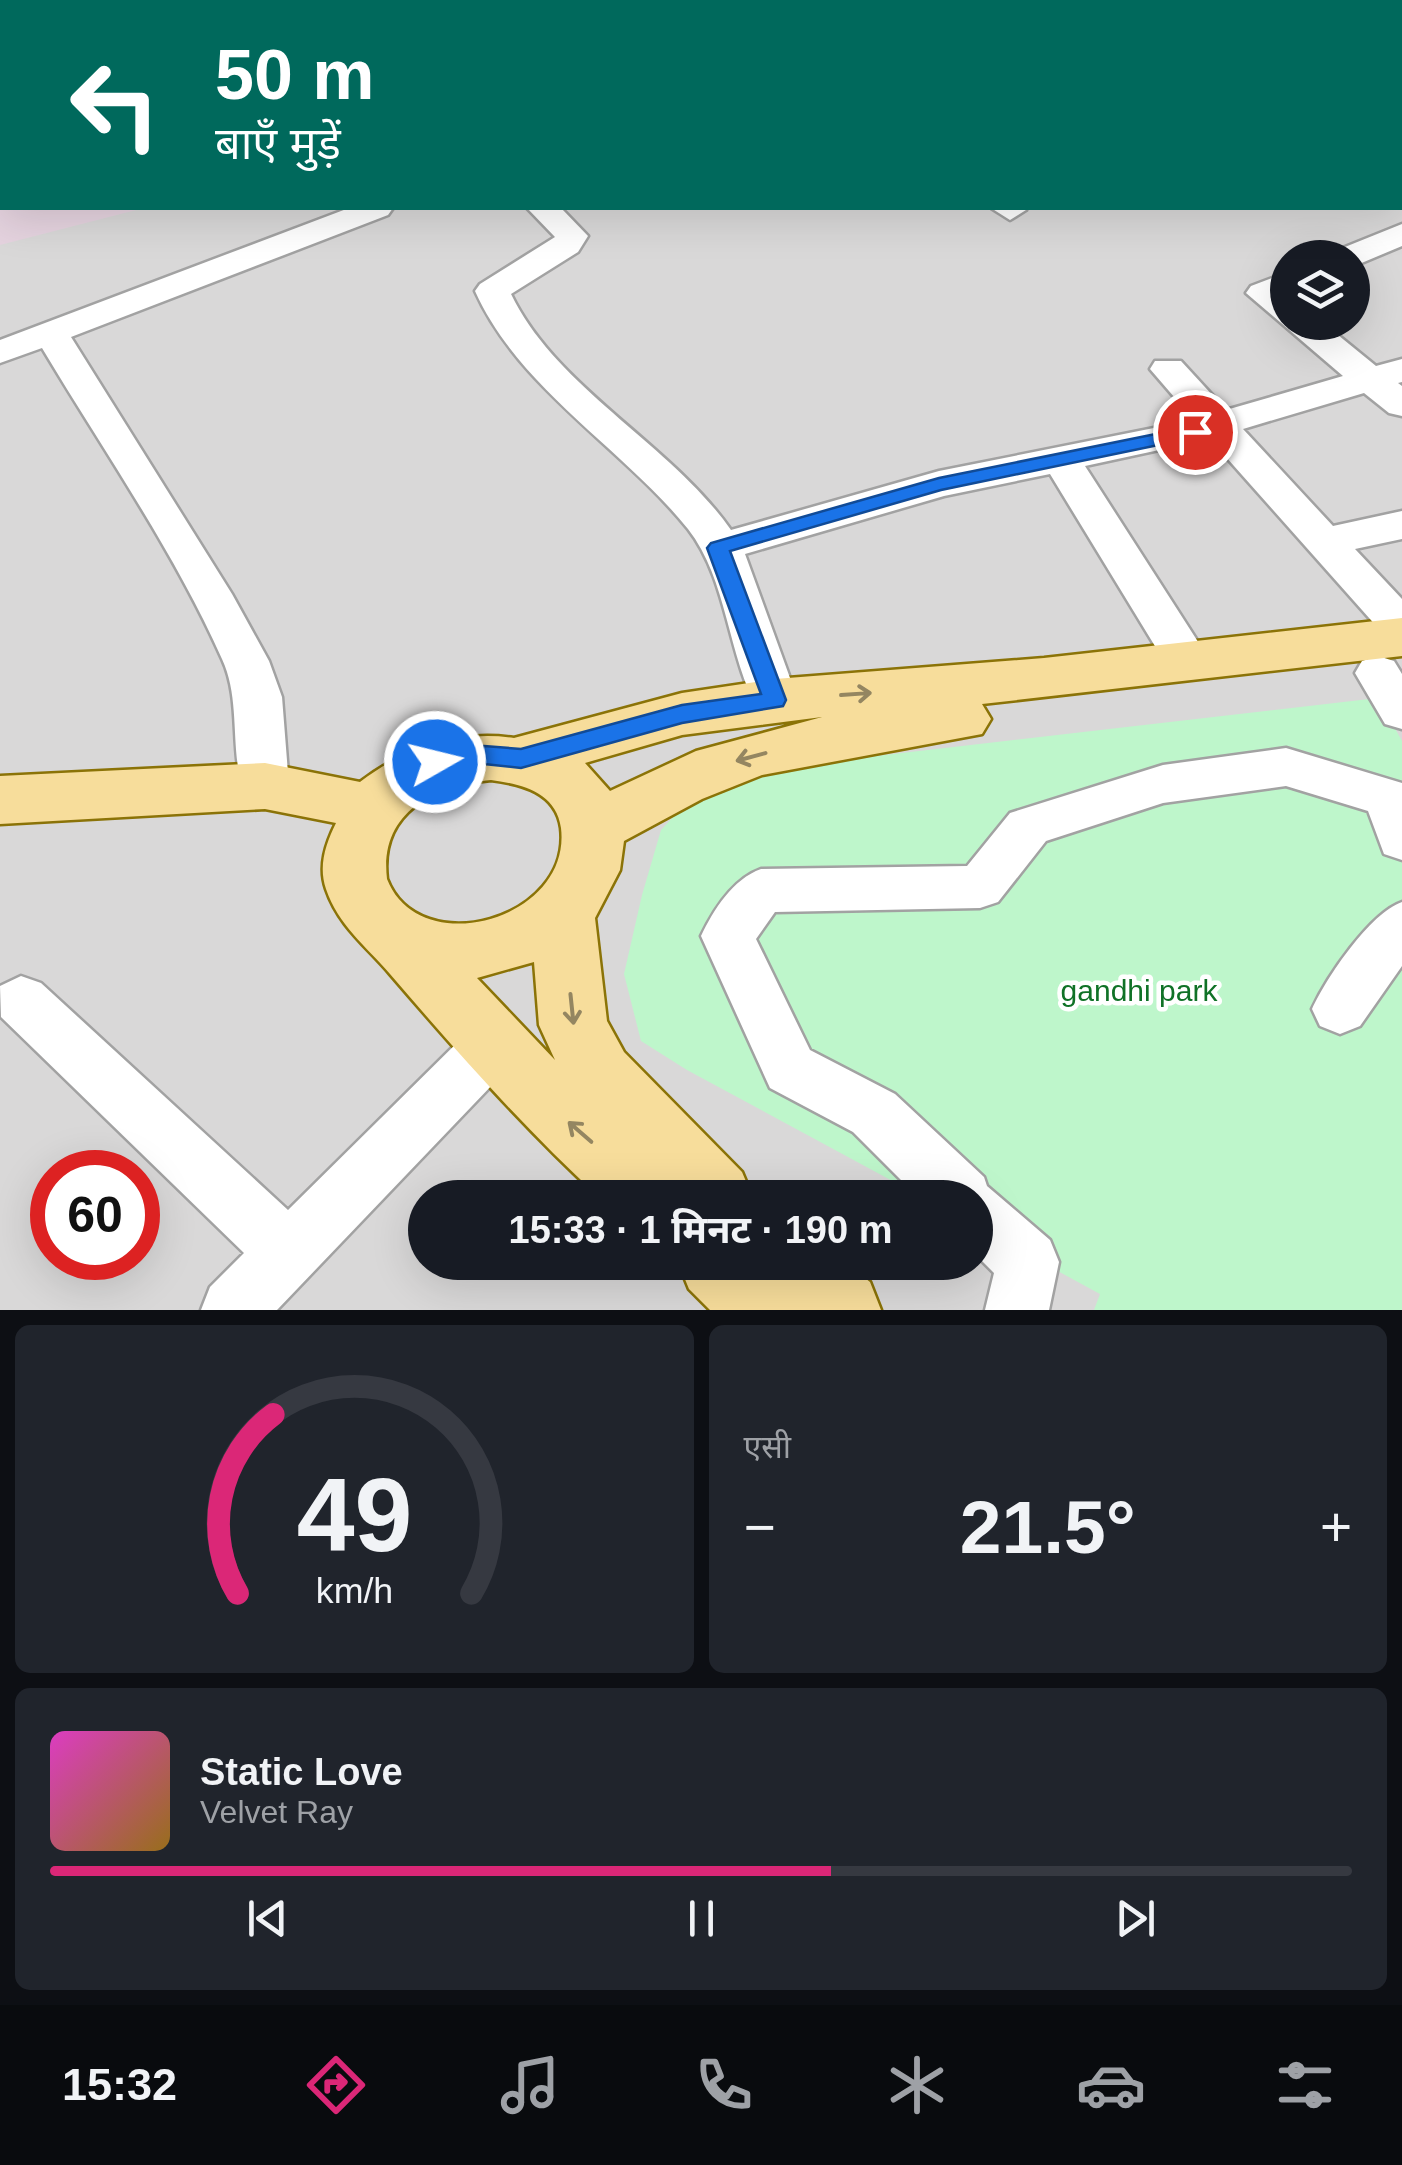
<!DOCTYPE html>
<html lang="hi">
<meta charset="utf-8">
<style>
:root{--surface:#171b24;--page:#20242c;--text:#f1f3f6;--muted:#9ea1a6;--line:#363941;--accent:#db2777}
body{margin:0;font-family:Arial,"Noto Sans Devanagari",sans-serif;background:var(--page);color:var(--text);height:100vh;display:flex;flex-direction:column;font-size:38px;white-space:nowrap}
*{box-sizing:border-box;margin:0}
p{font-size:32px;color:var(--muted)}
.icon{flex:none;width:55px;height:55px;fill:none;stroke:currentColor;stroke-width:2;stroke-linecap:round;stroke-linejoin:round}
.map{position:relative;height:1310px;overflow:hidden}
.details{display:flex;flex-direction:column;gap:15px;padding:15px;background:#0d0f14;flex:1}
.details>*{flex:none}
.top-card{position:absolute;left:0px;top:0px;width:1402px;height:210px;box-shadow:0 10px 40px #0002;background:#00695c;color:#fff;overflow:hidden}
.controls{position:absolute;left:1270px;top:240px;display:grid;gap:20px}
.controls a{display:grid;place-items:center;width:100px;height:100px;border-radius:50%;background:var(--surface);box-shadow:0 10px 40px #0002;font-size:50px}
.speed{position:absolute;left:30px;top:1150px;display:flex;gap:20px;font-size:50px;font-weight:700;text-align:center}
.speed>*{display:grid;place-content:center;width:130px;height:130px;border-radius:50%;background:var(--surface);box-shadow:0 10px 40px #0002;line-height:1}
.speed .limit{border:15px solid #d22;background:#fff;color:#111}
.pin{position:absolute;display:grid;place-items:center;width:85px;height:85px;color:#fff;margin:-42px;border:5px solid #fff;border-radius:50%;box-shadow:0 2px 10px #0007}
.me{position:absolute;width:110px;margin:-55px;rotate:82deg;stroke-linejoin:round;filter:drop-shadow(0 0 8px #0008)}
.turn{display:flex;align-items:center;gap:35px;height:210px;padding:0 50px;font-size:45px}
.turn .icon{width:130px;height:130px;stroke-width:2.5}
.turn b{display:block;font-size:70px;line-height:85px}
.big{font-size:75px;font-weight:700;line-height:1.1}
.details .card{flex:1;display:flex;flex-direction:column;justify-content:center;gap:15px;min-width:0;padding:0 35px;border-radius:15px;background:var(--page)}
.details .dial{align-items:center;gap:0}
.dial svg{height:260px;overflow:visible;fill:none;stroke:var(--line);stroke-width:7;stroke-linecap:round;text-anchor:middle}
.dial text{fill:var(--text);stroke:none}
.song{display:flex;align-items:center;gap:30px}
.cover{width:120px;height:120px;border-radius:15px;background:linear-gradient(135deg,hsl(310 70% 55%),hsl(40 70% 35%))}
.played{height:10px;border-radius:5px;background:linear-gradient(90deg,var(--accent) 60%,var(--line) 60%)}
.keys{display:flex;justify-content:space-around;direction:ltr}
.heat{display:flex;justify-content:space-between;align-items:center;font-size:55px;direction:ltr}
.details .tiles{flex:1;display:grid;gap:15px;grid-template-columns:1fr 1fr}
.card:last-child{grid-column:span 2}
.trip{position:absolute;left:408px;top:1180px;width:585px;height:100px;border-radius:50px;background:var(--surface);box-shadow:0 10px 40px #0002;font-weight:700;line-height:100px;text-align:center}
.tabs{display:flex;height:160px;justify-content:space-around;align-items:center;background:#090b0e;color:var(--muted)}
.tabs .icon{width:70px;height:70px}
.tabs .selected{color:var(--accent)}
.tabs b{font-size:45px;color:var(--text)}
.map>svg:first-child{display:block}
.residential{fill:#d9d8d8;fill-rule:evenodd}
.industrial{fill:#e5d3df}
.park{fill:#bef6cb}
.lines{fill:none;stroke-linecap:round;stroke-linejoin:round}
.minor-casing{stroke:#a2a2a2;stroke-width:5}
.major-casing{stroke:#8b7307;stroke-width:5}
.minor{fill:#fff;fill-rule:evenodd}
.major{fill:#f7dd9b;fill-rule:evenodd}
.rail{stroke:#696969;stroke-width:5;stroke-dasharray:12 12;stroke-linecap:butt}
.oneway{stroke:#948661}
.route{fill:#1a73e8;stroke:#114b97;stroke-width:2.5}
.labels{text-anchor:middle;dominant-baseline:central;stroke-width:9;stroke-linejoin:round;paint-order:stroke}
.near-park-label{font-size:30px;fill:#107227;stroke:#fff}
</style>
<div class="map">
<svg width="1402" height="1310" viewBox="0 0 1402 1310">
<rect width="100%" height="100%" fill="#eceae1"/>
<!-- residential -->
<path class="residential" d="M0,0H1402V1310H0ZM2,2H1400V208H2ZM1288,258H1352V322H1288ZM52,1172H138V1258H52ZM425,1198H975V1262H425Z"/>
<!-- industrial -->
<path class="industrial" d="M0,54L2,208H144L0,245Z"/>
<!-- park -->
<path class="park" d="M1378,698L1402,741V1310H1094L1100,1294L975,1226V1198L922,1197L687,1070L641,1041L624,974L642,895L661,830L712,775Z"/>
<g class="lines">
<defs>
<path id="minor" d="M55,0H81L83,2H57Z
M137,0H163L165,2H139Z
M0,32H2V48H0Z
M1400,119L1402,120V138L1400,137Z
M349,208H393L388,215L71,337L232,594L269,661L282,697L289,786L282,799L265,805L248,799C227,760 243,704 222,659C174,551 103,450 42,348L0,363V340Z
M527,208H561L588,236L578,252L511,294C556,388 671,444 731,530L939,471L1194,420L1150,369L1155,361H1181L1226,410L1343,376L1246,293L1251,286L1288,272V322H1322L1376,366L1402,359V382L1398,383L1402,386V416L1389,413L1364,393L1243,429L1333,526L1402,511V539L1355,549L1402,599V642L1386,637L1210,439L1085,466L1211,662L1204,674L1188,678L1172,674L1050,474L944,496L745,554L798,700L791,712L775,717L759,712C727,655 728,580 688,529C622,447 519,389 475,291L480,284L555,237Z
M991,208H1024L1026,210L1010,220Z
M1402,224V246L1352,267V258H1331L1335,251Z
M1378,656L1394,661L1402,674V729L1385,724L1355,673L1362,661Z
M1286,748L1402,783V860L1384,854L1368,811L1286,786L1163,803L1046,841L998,902L980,908L775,912L756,939L810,1050L895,1094L984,1177L987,1186L1050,1240L1059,1262L1049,1310H985L994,1273L975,1254V1198H919L853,1132L770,1088L701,936C714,909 733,879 761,869L967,866L1010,813L1163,765Z
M1402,902V966L1360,1026L1340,1034L1320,1026L1312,1009C1327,977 1370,913 1402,902Z
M21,976L41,983L288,1210L473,1027L493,1019L513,1027L521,1045L513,1063L277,1310H201L210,1287L244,1253L1,1017L0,986Z"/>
<path id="major" d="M1131,0H1167L1169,2H1133Z
M1400,102L1402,103V125L1400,124Z
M1402,618V656L982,704L991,719L982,734L762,775L702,799L624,841L620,870L595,918L607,1021L624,1052L742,1172L753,1198H600C524,1128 457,1052 390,974C366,946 338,925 326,889C318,866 326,843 336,823L265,809L0,824V776L265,763L360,782C404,748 458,730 514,738L682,693L775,679L1044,658ZM822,717L696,751L610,791L585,763L682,735ZM491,780C521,784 556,792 561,828C572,920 419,962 387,879C379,812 434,786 491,780ZM534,962L539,1025L555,1060L477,978Z
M678,1262H845L870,1282L881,1310H710L689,1289Z"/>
</defs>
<!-- minor casing -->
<use href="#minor" class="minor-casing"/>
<!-- major casing -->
<use href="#major" class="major-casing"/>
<!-- minor -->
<use href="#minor" class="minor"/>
<!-- major -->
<use href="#major" class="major"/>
<!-- rail -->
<path class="rail" d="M1043,2L1064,0
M1115,2L1136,0"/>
</g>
<!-- one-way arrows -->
<defs><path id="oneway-shaft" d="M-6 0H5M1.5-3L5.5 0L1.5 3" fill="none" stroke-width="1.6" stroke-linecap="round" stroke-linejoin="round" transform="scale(2.5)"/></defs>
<g class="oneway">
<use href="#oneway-shaft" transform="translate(856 694) rotate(-4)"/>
<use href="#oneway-shaft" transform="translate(751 757) rotate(165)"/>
<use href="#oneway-shaft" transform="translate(572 1009) rotate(84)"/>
<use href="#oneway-shaft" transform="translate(580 1132) rotate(-139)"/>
</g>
<!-- route -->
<path class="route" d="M1195,426L1202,428V436L941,490L730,551L786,700L783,706L682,723L521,768L484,764L435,771L423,762L435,752L484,746L521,749L682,705L761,694L707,548L711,543L939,478Z"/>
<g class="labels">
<!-- near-park labels -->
<g class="near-park-label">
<text x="1139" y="990">gandhi park</text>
</g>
</g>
</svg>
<div class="controls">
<a><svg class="icon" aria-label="layers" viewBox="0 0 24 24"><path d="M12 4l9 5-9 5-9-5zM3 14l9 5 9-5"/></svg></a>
</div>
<div class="speed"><div class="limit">60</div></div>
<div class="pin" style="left:1195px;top:432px;background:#d93025"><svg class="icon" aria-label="arrive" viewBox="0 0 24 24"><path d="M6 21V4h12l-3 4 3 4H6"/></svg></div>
<svg class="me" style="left:435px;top:762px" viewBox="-20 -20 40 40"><circle r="17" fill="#1a73e8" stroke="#fff" stroke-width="3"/><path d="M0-11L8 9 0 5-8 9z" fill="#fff"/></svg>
<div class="trip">15:33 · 1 मिनट · 190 m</div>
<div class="top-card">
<div class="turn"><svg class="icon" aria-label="left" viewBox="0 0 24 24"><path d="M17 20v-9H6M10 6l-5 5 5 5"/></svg><div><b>50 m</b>बाएँ मुड़ें</div></div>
</div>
</div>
<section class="details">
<div class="tiles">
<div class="card dial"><svg viewBox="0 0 100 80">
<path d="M14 69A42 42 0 1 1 86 69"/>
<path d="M14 69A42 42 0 0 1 25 14" stroke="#db2777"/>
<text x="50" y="56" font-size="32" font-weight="700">49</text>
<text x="50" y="72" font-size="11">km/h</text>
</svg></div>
<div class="card"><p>एसी</p>
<div class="heat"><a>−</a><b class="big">21.5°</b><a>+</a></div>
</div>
<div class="card">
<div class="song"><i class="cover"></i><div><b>Static Love</b><p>Velvet Ray</p></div></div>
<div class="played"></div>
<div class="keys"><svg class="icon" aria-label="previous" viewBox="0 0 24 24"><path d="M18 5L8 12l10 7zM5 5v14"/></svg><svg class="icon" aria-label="pause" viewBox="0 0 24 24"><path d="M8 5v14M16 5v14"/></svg><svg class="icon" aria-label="next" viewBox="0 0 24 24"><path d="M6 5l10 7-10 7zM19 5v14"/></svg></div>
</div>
</div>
</section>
<nav class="tabs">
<b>15:32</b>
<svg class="icon selected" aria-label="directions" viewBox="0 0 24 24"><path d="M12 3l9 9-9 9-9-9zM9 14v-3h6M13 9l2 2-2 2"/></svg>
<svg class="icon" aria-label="music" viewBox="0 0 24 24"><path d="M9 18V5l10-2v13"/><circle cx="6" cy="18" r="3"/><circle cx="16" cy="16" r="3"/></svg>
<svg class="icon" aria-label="phone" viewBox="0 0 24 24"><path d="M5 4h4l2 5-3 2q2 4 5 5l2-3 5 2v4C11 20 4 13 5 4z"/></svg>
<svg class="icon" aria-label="climate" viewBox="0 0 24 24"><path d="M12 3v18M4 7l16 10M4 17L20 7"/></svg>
<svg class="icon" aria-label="car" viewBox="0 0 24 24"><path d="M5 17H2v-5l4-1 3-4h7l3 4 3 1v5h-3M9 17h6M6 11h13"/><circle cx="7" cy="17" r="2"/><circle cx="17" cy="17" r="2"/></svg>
<svg class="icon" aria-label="filters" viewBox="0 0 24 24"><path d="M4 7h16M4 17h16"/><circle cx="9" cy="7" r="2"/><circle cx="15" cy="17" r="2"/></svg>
</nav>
